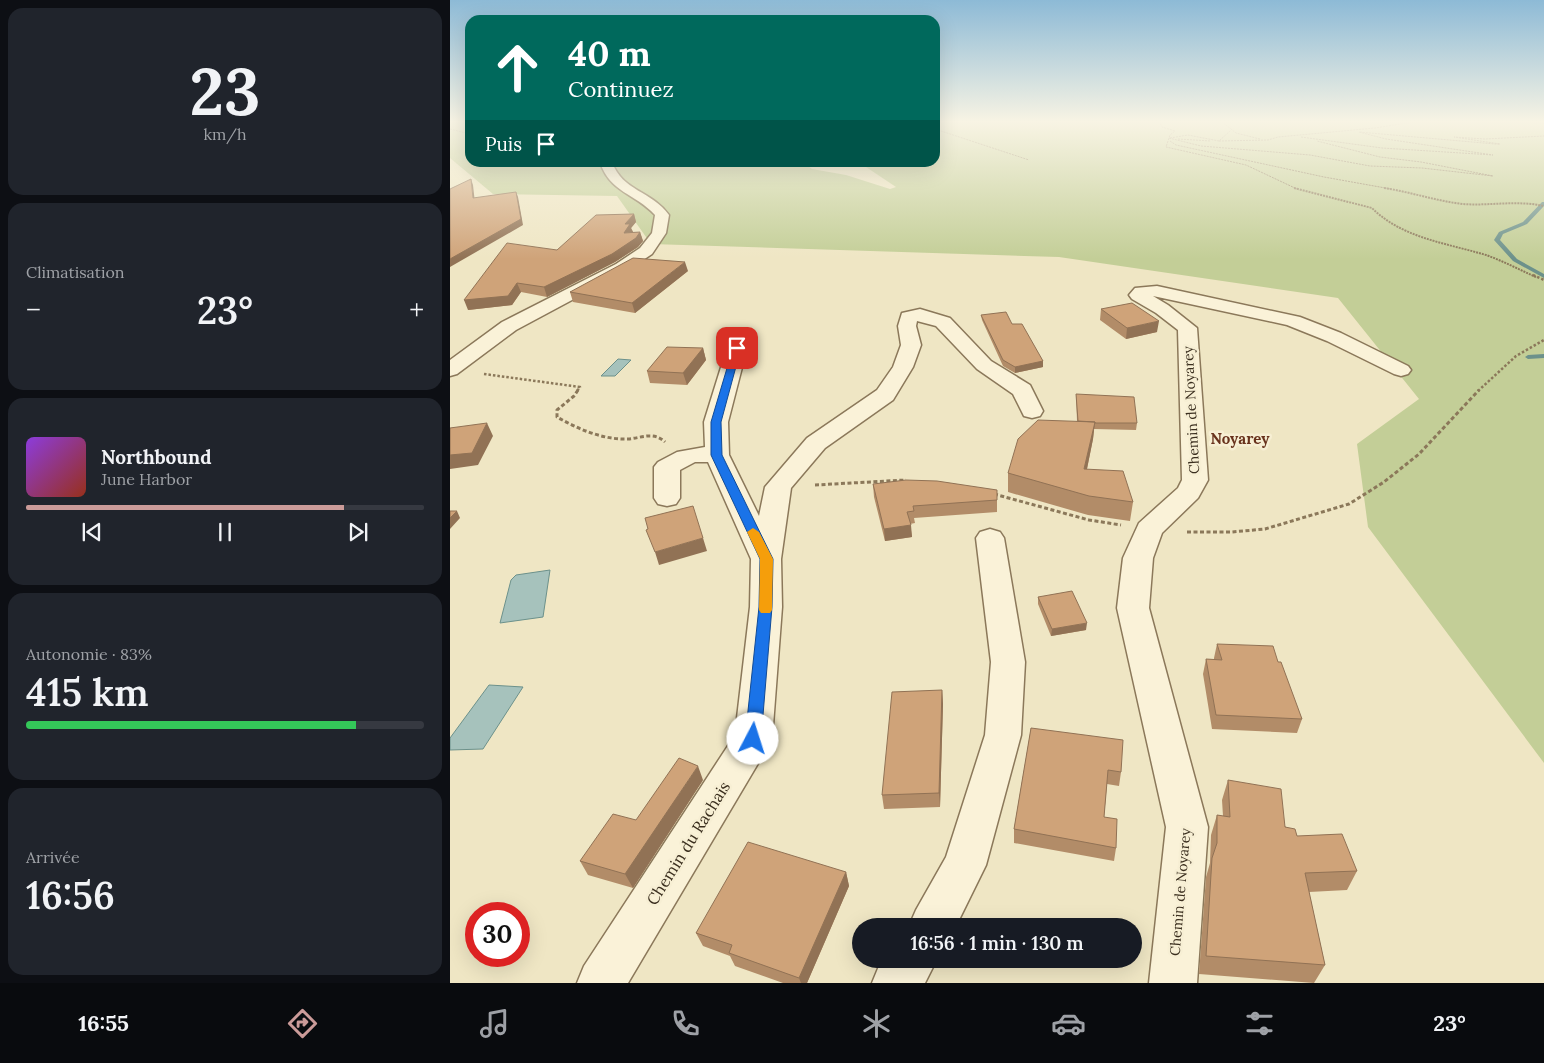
<!DOCTYPE html>
<html lang="fr">
<meta charset="utf-8">
<style>
:root{--surface:#171b24;--page:#20242c;--text:#f1f3f6;--muted:#9ea1a6;--line:#363941;--accent:#cb9b99}
body{margin:0;font-family:Lora,serif;background:var(--page);color:var(--text);height:100vh;display:flex;flex-direction:column;font-size:19px;white-space:nowrap}
*{box-sizing:border-box;margin:0}
p{font-size:16px;color:var(--muted)}
.icon{flex:none;width:28px;height:28px;fill:none;stroke:currentColor;stroke-width:2;stroke-linecap:round;stroke-linejoin:round}
.map{position:relative;flex:1;overflow:hidden}
.drawer{display:flex;flex-direction:column;gap:8px;padding:8px;background:#0d0f14;width:450px}
.drawer>*{flex:none}
.hud{position:absolute;left:15px;top:15px;width:475px;height:152px;border-radius:15px;box-shadow:0 5px 20px #0002;background:#00695c;color:#fff;overflow:hidden}
.speed{position:absolute;left:15px;top:902px;display:flex;gap:10px;font-size:25px;font-weight:700;text-align:center}
.speed>*{display:grid;place-content:center;width:65px;height:65px;border-radius:50%;background:var(--surface);box-shadow:0 5px 20px #0002;line-height:1}
.speed .limit{border:8px solid #d22;background:#fff;color:#111}
.pin{position:absolute;display:grid;place-items:center;width:42px;height:42px;color:#fff;margin:-21px;border-radius:10px;box-shadow:0 2px 8px #0006}
.me{position:absolute;width:55px;margin:-28px;rotate:5deg;stroke-linejoin:round;filter:drop-shadow(0 0 4px #0008)}
.turn{display:flex;align-items:center;gap:18px;height:105px;padding:0 20px;font-size:22px}
.turn .icon{width:65px;height:65px;stroke-width:2.5}
.turn b{display:block;font-size:35px;line-height:42px}
.then{display:flex;align-items:center;height:48px;padding:0 20px;background:#0003;gap:10px;font-size:19px}
.big{font-size:38px;font-weight:600;line-height:1.1}
.drawer .widget{flex:1;display:flex;flex-direction:column;justify-content:center;gap:8px;min-width:0;padding:0 18px;border-radius:15px;background:var(--page)}
.drawer .dial{align-items:center;gap:0}
.dial b{font-size:65px;line-height:1}
.song{display:flex;align-items:center;gap:15px}
.cover{width:60px;height:60px;border-radius:8px;background:linear-gradient(135deg,hsl(270 70% 55%),hsl(10 70% 35%))}
.played{height:5px;border-radius:2px;background:linear-gradient(90deg,var(--accent) 80%,var(--line) 80%)}
.keys{display:flex;justify-content:space-around;direction:ltr}
.heat{display:flex;justify-content:space-between;align-items:center;font-size:28px;direction:ltr}
.charge{height:8px;border-radius:4px;background:linear-gradient(90deg,#34c759 83%,var(--line) 0)}
.trip{position:absolute;left:402px;top:918px;width:290px;height:50px;border-radius:25px;background:var(--surface);box-shadow:0 5px 20px #0002;font-weight:600;line-height:50px;text-align:center}
.tabs{display:flex;height:80px;justify-content:space-around;align-items:center;background:#090b0e;color:var(--muted)}
.tabs .icon{width:35px;height:35px}
.tabs .active{color:var(--accent)}
.tabs b{font-size:22px;color:var(--text)}
main{display:flex;flex:1;min-height:0}
.map>svg:first-child{display:block}
.green{fill:#c3ce97}
.water{fill:#a6c2bc;stroke:#6c918b}
.lines{fill:none;stroke-linecap:round;stroke-linejoin:round}
.stream{fill:#6c918b;fill-rule:evenodd}
.minor-casing{stroke:#8b785a;stroke-width:3}
.path-far3{stroke:#8b785a;stroke-width:1;stroke-dasharray:2 1;stroke-linecap:butt}
.path-far2{stroke:#8b785a;stroke-width:2;stroke-dasharray:2 1;stroke-linecap:butt}
.path-far1{stroke:#8b785a;stroke-width:2.5;stroke-dasharray:2.5 2;stroke-linecap:butt}
.path{stroke:#8b785a;stroke-width:3;stroke-dasharray:4 2.5;stroke-linecap:butt}
.minor{fill:#faf2d8;fill-rule:evenodd}
.wall{fill:#b28c68}
.shaded-wall{fill:#917255}
.building{fill:#cfa379;stroke:#917255}
.route{fill:#1a73e8;stroke:#114b97}
.slow{fill:#f59e0b}
.labels{text-anchor:middle;dominant-baseline:central;stroke-width:5;stroke-linejoin:round;paint-order:stroke}
.street-label{font-size:14px;fill:#3a2e1e;stroke:#f7efd4}
.neighbourhood-label{font-size:15px;font-weight:bold;fill:#68321c;stroke:#f7efd4}
.near-street-label{font-size:16px;fill:#3a2e1e;stroke:#f7efd4}
</style>
<main>
<section class="drawer">
<div class="widget dial"><b>23</b><p>km/h</p></div>
<div class="widget"><p>Climatisation</p>
<div class="heat"><a>−</a><b class="big">23°</b><a>+</a></div>
</div>
<div class="widget">
<div class="song"><i class="cover"></i><div><b>Northbound</b><p>June Harbor</p></div></div>
<div class="played"></div>
<div class="keys"><svg class="icon" aria-label="previous" viewBox="0 0 24 24"><path d="M18 5L8 12l10 7zM5 5v14"/></svg><svg class="icon" aria-label="pause" viewBox="0 0 24 24"><path d="M8 5v14M16 5v14"/></svg><svg class="icon" aria-label="next" viewBox="0 0 24 24"><path d="M6 5l10 7-10 7zM19 5v14"/></svg></div>
</div>
<div class="widget"><p>Autonomie · 83%</p><b class="big">415 km</b><div class="charge"></div></div>
<div class="widget"><p>Arrivée</p><b class="big">16:56</b></div>
</section>
<div class="map">
<svg width="1094" height="983" viewBox="0 0 1094 983">
<rect width="100%" height="100%" fill="#efe6c4"/>
<!-- green -->
<path class="green" d="M0,121H20V162L354,163L362,169L396,175L440,189L446,187L410,163L485,162V121H1094V763L918,527L907,444L969,399L888,298L609,257L201,244L167,196L43,194L0,158Z"/>
<!-- water -->
<path class="water" d="M168,359L181,360L165,376H151Z
M100,570L93,617L50,623L61,580L66,575Z
M39,685L73,687L33,749L0,750V738Z"/>
<g class="lines">
<!-- stream -->
<path class="stream" d="M1092,202H1094V206L1077,224L1053,234L1050,240L1067,259L1094,274V278L1063,261L1044,240L1049,232L1073,222Z
M1094,354V358L1078,359L1075,357L1078,355Z"/>
<defs>
<path id="minor" d="M150,162H162C172,191 202,191 219,215L216,233L202,254L178,270L66,330L7,374L0,376V360L52,322L166,264L190,248L202,233L205,215C185,193 160,193 150,162Z
M707,286L850,317L891,333L958,366L961,370L958,374L951,376L944,374L877,341L837,325L703,296L718,305L747,328L758,480L748,498L712,533L703,558L699,608L758,827L747,983H699L716,827L667,608L673,558L689,523L728,488L732,480L728,330L706,313L682,299L679,295L685,288Z
M470,309L500,318L541,361L580,385L593,411L590,416L582,418L574,416L563,394L527,369L486,326L467,321L466,326L471,345L463,367L443,400L375,448L341,488L331,559L332,607L322,739L316,750L178,983H127L134,966L285,735L300,607L301,559L258,462H245L230,470V498L226,504L217,506L208,504L204,498V467L208,462L227,452L255,447L254,422L277,348L280,344L287,342L294,344L297,348L278,422L279,455L309,516L315,487L357,438L427,390L443,367L451,345L448,326L452,313Z
M540,529L550,532L554,538L575,662L571,735L536,865L506,926H459L466,910L496,857L535,735L541,662L526,538L530,532Z
M435,959H487L475,983H422L429,966Z"/>
</defs>
<!-- minor casing -->
<use href="#minor" class="minor-casing"/>
<!-- path-far3 -->
<path class="path-far3" d="M709,121L712,127L725,131L720,135L716,147L796,165L847,189
M771,121L786,133L810,139
M1044,121L1094,123
M0,129L20,134
M485,129L579,160
M851,137L932,148L1043,155L936,139L909,132L1045,144H1050L1004,137L1035,139L1094,136
M719,138L751,146L860,155L920,166L972,168L1043,176L971,162L930,157L867,141
M720,138L738,135L769,141L781,130
M728,139L761,141
M720,141L726,145L874,177L941,189
M769,141L818,140L828,137L925,128L969,121"/>
<!-- path-far2 -->
<path class="path-far2" d="M844,188L922,208C952,238 996,243 1036,255C1053,261 1070,270 1086,277
M934,188C961,192 986,201 1013,204C1040,206 1067,200 1094,206"/>
<!-- path-far1 -->
<path class="path-far1" d="M1083,275L1094,280
M34,374L130,387L127,391
M1028,391L1066,356L1094,340"/>
<!-- path -->
<path class="path" d="M128,390L124,396L107,410V417C128,429 153,440 178,439C192,438 203,431 215,442
M365,485L456,480
M544,494L639,520L671,525
M737,532H782L815,529L899,504L934,482L969,454L1029,390"/>
<!-- minor -->
<use href="#minor" class="minor"/>
</g>
<!-- wall -->
<path class="wall" d="M184,214L186,222L181,228L183,232H190L193,241L188,247L165,262L97,297L71,292L62,305L18,310L107,250Z
M238,271L185,313L123,302L120,292Z
M651,309L707,332L676,339L650,320Z
M531,315L562,324L593,361V367L565,373L553,366L532,320Z
M253,348L256,360L237,385L200,383L197,371Z
M626,394L687,423L686,430L644,429L643,439L637,469L683,502L680,521L638,515L558,492V473L627,421Z
M423,484L547,490V512L464,518L465,523L460,524L462,537L435,541L424,497Z
M588,597L636,630L601,636L588,604Z
M767,644L828,662L852,719L847,733L762,729L753,674L756,659L764,660V658Z
M492,690L493,704L490,807L434,809L432,795Z
M581,728L671,772L669,786L657,784L654,817L666,848L664,861L564,843V829Z
M253,780L183,888L138,875L130,861Z
M778,780L847,836L907,871L897,890L859,892L875,965L864,983L749,974L756,877L760,863L761,835L767,815L773,816L772,800Z
M396,872L399,886L357,983H333L285,966L280,956L253,946L246,933Z"/>
<!-- shaded-wall -->
<path class="shaded-wall" d="M21,179L23,185L25,203L23,198Z
M66,192L68,197L73,225L0,267V259Z
M184,214L186,222L181,228L183,232L174,233L175,224Z
M190,232L193,241L188,247L165,262L97,297L94,287Z
M235,262L238,271L185,313L182,303Z
M67,283L71,292L62,305L18,310L14,300Z
M709,321L707,332L676,339L677,328Z
M253,348L256,360L237,385L233,373Z
M593,361V367L565,373V367Z
M645,422L643,439L633,488L634,469Z
M37,423L43,436L28,465L0,469V455Z
M7,511L10,518L0,529V518Z
M461,525L462,537L435,541L434,529Z
M253,538L257,551L209,565L205,552Z
M637,623L636,630L601,636L602,629Z
M492,690L493,704L490,807L489,793Z
M248,766L253,780L183,888L175,874Z
M396,872L399,886L357,983H351L349,978Z"/>
<!-- building -->
<path class="building" d="M21,179L23,198L66,192L71,219L0,259V189Z
M184,214L175,224H180L174,233L190,232L186,238L162,254L94,287L67,283L58,296L14,300L57,243L107,250L146,215Z
M183,258L235,262L182,303L120,292Z
M682,303L709,321L677,328L651,309Z
M556,312L562,324H572L593,361L565,367L553,360L531,315Z
M217,347L253,348L233,373L197,371Z
M626,394L684,397L687,423H645V422L628,421Z
M588,420L645,422L634,469L673,471L683,502L639,496L558,473L568,439Z
M37,423L22,453L0,455V428Z
M456,480L487,481L547,490V500L463,506L464,511L457,512L461,525L434,529L423,484Z
M243,506L253,538L205,552L196,530L198,529L195,518Z
M0,511H7L0,518Z
M622,591L637,623L602,629L588,597Z
M767,644L823,646L828,662H831L852,719L766,715L756,659L772,660Z
M492,690L489,793L432,795L442,692Z
M581,728L673,740L671,772L658,770L654,817L667,819L666,848L564,829Z
M229,758L248,766L175,874L130,861L163,814L186,820Z
M778,780L831,789L835,827L845,829L847,836L892,834L907,871L855,873L875,965L756,956L762,858L767,843V815L780,817Z
M298,842L396,872L349,978L279,953L282,945L246,933Z"/>
<!-- sky -->
<linearGradient id="sky" x2="0" y2="1"><stop stop-color="#8dbad6"/><stop offset="0.47" stop-color="#f8f4e4"/><stop offset="1" stop-color="#f8f4e4" stop-opacity="0"/></linearGradient>
<rect width="1094" height="259" fill="url(#sky)"/>
<!-- route -->
<path class="route" d="M287,345L291,348L271,422L272,455L323,559L322,607L311,739L308,744L303,746L297,744L295,739L309,607L310,559L261,455V422L283,348Z"/>
<!-- slow -->
<path class="slow" d="M303,528L309,532L323,559L322,610L320,613H311L309,610L310,559L297,532Z"/>
<g class="labels">
<!-- street labels -->
<g class="street-label">
<text transform="translate(741 410) rotate(-93)">Chemin de Noyarey</text>
<text transform="translate(730 892) rotate(-85)">Chemin de Noyarey</text>
</g>
<!-- neighbourhood labels -->
<g class="neighbourhood-label">
<text x="790" y="438">Noyarey</text>
</g>
<!-- near-street labels -->
<g class="near-street-label">
<text transform="translate(238 843) rotate(-58)">Chemin du Rachais</text>
</g>
</g>
</svg>
<div class="speed"><div class="limit">30</div></div>
<div class="pin" style="left:287px;top:348px;background:#d93025"><svg class="icon" aria-label="arrive" viewBox="0 0 24 24"><path d="M6 21V4h12l-3 4 3 4H6"/></svg></div>
<svg class="me" style="left:303px;top:739px" viewBox="-20 -20 40 40"><circle r="19" fill="#fff"/><path d="M0-13L10 11 0 6-10 11z" fill="#1a73e8"/></svg>
<div class="trip">16:56 · 1 min · 130 m</div>
<div class="hud">
<div class="turn"><svg class="icon" aria-label="ahead" viewBox="0 0 24 24"><path d="M12 20V5M6 11l6-6 6 6"/></svg><div><b>40 m</b>Continuez</div></div>
<div class="then">Puis<svg class="icon" aria-label="arrive" viewBox="0 0 24 24"><path d="M6 21V4h12l-3 4 3 4H6"/></svg></div>
</div>
</div>
</main>
<nav class="tabs">
<b>16:55</b>
<svg class="icon active" aria-label="directions" viewBox="0 0 24 24"><path d="M12 3l9 9-9 9-9-9zM9 14v-3h6M13 9l2 2-2 2"/></svg>
<svg class="icon" aria-label="music" viewBox="0 0 24 24"><path d="M9 18V5l10-2v13"/><circle cx="6" cy="18" r="3"/><circle cx="16" cy="16" r="3"/></svg>
<svg class="icon" aria-label="phone" viewBox="0 0 24 24"><path d="M5 4h4l2 5-3 2q2 4 5 5l2-3 5 2v4C11 20 4 13 5 4z"/></svg>
<svg class="icon" aria-label="climate" viewBox="0 0 24 24"><path d="M12 3v18M4 7l16 10M4 17L20 7"/></svg>
<svg class="icon" aria-label="car" viewBox="0 0 24 24"><path d="M5 17H2v-5l4-1 3-4h7l3 4 3 1v5h-3M9 17h6M6 11h13"/><circle cx="7" cy="17" r="2"/><circle cx="17" cy="17" r="2"/></svg>
<svg class="icon" aria-label="filters" viewBox="0 0 24 24"><path d="M4 7h16M4 17h16"/><circle cx="9" cy="7" r="2"/><circle cx="15" cy="17" r="2"/></svg>
<b>23°</b>
</nav>
